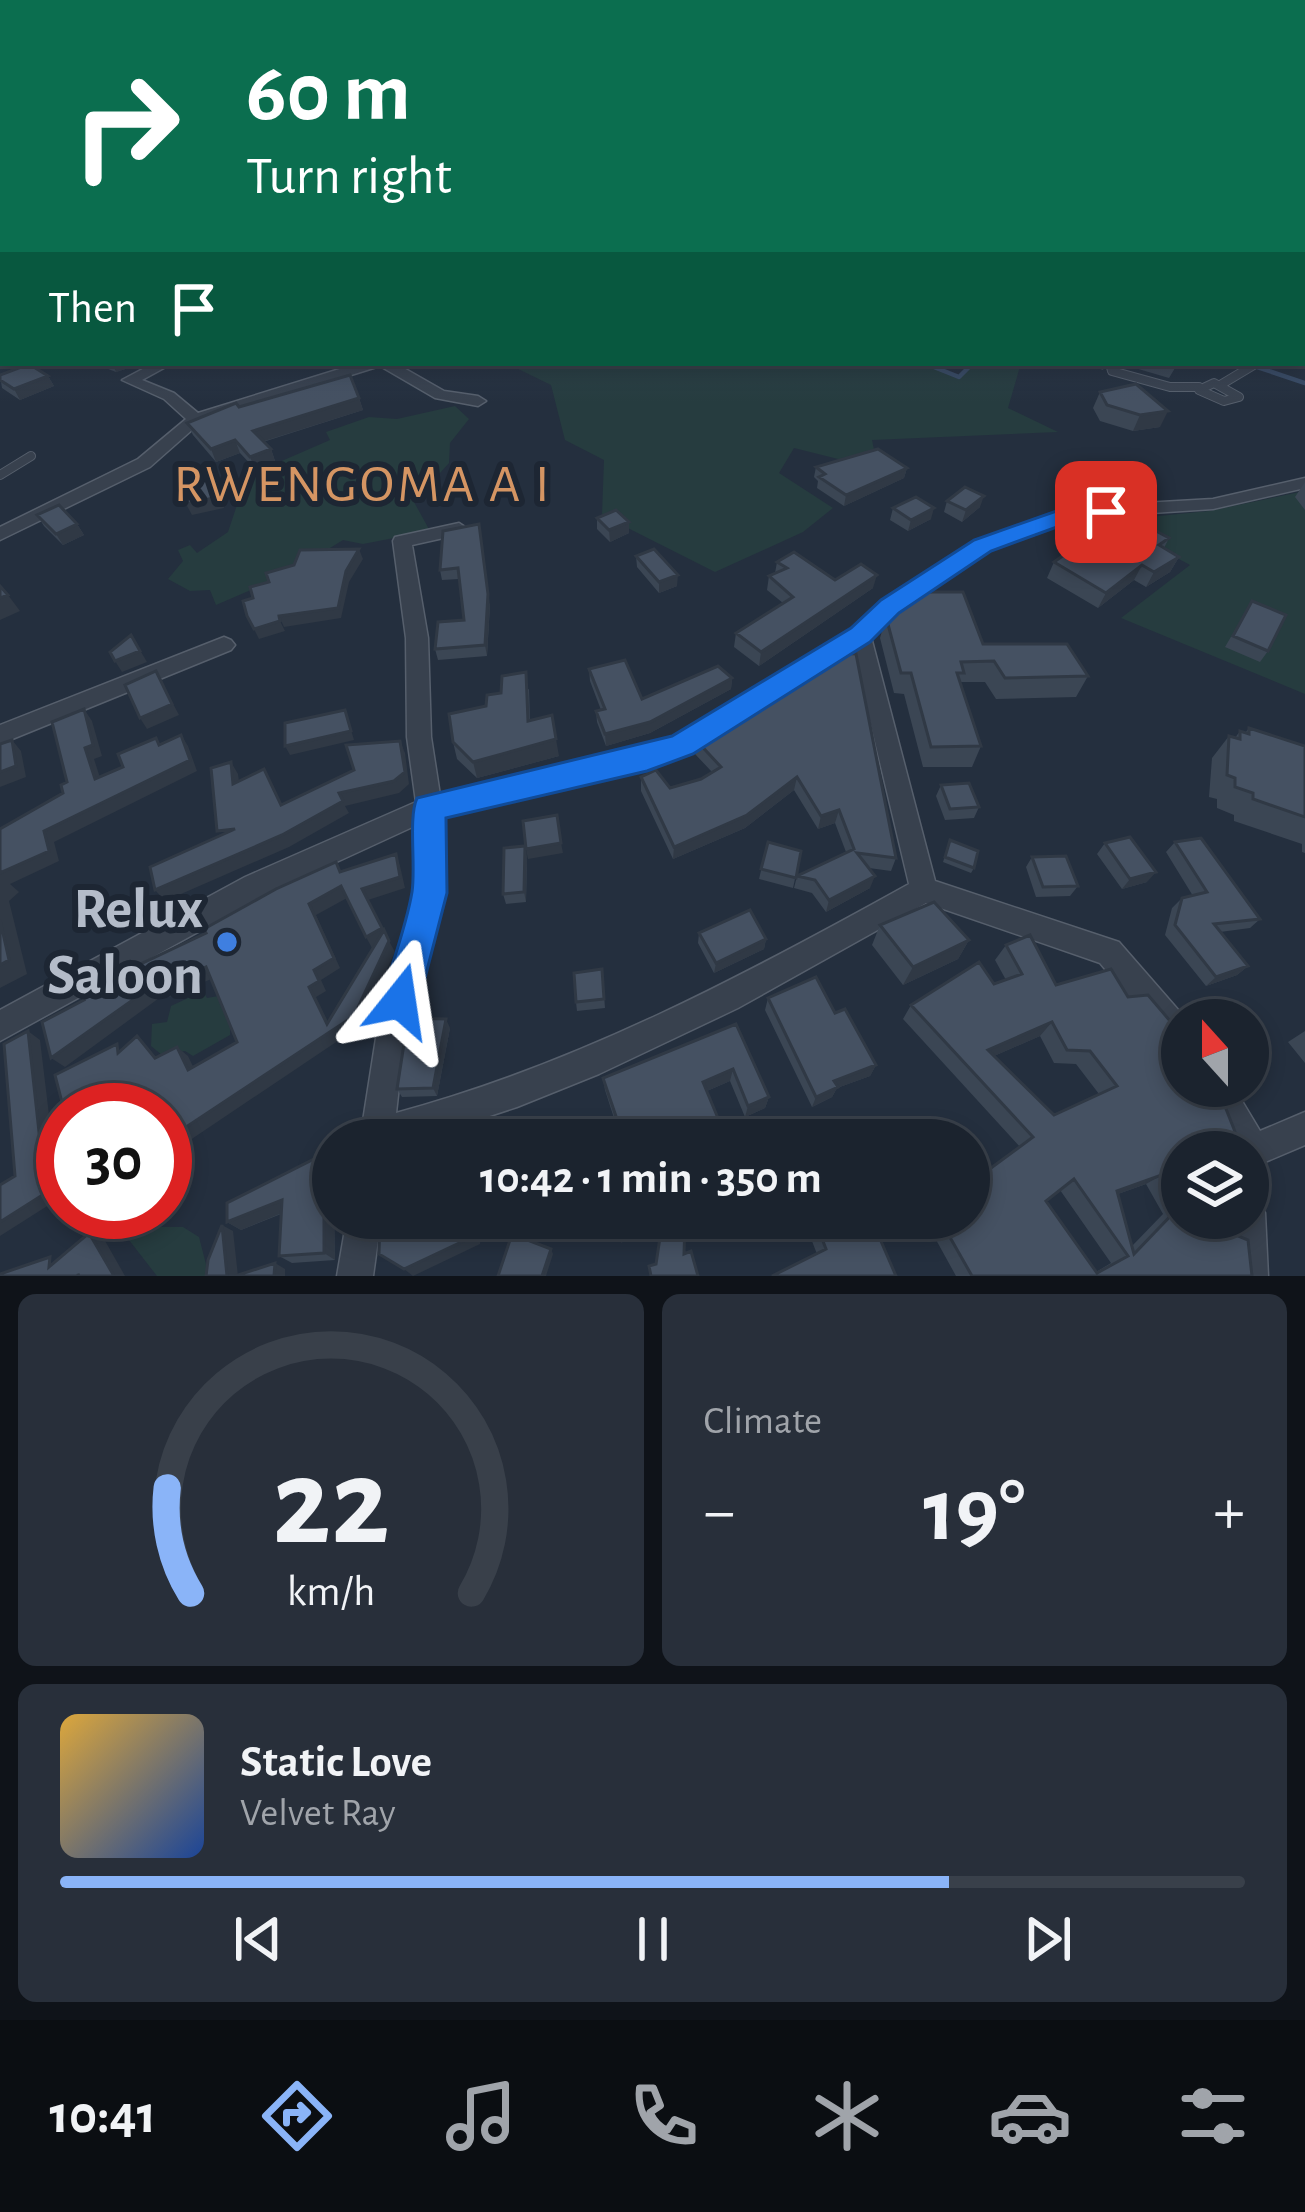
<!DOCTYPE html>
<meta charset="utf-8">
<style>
:root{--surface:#1b232e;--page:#282f3a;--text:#f1f3f6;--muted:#a0a4aa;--line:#39404a;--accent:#8ab4f8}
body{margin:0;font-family:"Alegreya Sans",sans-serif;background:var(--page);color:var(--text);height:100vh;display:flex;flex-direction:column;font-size:45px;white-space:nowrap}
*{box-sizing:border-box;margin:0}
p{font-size:39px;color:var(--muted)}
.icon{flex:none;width:66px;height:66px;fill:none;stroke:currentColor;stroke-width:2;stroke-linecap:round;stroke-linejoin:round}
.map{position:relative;height:1276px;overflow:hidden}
.drawer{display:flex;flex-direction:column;gap:18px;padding:18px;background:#0f1319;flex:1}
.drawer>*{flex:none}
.hud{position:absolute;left:0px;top:0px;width:1305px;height:366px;box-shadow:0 6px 18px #0003,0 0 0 3px var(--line);background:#0b6e4f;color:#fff;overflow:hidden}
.needle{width:78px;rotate:339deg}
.tools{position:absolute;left:1161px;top:999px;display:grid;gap:24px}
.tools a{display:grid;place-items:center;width:108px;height:108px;border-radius:50%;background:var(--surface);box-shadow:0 6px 18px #0003,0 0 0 3px var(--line);font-size:60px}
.speed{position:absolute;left:36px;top:1083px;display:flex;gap:24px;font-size:60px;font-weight:700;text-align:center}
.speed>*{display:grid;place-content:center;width:156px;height:156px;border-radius:50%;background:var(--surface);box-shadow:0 6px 18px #0003,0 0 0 3px var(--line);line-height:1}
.speed .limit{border:18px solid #d22;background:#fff;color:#111}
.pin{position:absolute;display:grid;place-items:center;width:102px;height:102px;color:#fff;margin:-51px;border-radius:24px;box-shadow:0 6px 18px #0006}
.me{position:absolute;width:132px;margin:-66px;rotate:15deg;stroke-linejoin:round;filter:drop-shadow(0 0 9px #0008)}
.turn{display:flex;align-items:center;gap:42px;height:252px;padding:0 48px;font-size:54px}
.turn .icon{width:156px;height:156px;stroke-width:2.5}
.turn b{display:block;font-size:84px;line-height:102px}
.then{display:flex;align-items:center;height:114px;padding:0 48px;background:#0003;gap:24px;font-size:45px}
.big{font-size:90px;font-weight:700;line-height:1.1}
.drawer .card{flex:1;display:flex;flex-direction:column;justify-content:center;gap:18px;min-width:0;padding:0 42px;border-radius:18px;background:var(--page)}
.drawer .dial{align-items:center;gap:0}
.dial svg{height:312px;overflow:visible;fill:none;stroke:var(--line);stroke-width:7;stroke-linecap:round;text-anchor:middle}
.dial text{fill:var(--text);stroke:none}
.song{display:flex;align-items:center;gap:36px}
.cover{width:144px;height:144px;border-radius:18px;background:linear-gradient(135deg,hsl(40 70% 55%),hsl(220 70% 35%))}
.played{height:12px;border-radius:6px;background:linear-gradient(90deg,var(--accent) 75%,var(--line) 75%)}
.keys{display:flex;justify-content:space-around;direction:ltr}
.heat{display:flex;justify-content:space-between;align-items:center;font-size:66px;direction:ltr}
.drawer .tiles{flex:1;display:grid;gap:18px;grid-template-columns:1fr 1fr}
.card:last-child{grid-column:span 2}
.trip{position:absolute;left:312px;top:1119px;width:678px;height:120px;border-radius:60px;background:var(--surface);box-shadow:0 6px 18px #0003,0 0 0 3px var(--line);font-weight:700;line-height:120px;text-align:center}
.tabs{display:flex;height:192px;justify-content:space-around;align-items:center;background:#0b0e12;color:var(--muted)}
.tabs .icon{width:84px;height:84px}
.tabs .on{color:var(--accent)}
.tabs b{font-size:54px;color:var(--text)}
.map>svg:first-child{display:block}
.green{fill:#263c3f}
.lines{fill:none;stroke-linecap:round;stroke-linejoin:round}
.stream{stroke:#394c67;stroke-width:4.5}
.service-casing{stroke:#565f6c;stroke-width:10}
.minor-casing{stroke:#565f6c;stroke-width:3}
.service{stroke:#38414e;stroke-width:8}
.minor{fill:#38414e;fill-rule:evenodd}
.wall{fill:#3b4654;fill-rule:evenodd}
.shaded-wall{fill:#303945}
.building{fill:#455162;stroke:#303945;stroke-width:3;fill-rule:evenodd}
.route{fill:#1a73e8;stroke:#114b97;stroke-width:3}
.shop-dot{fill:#3f7fe0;stroke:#1d2633;stroke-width:4.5}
.labels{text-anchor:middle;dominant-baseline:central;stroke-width:12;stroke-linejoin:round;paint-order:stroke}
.quarter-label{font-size:54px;letter-spacing:3px;fill:#d59563;stroke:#1d2633}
.near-poi-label{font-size:57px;font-weight:bold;fill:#b4bcc9;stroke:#1d2633;text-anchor:end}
</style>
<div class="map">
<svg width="1305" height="1276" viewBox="0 0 1305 1276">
<rect width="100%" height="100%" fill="#242f3e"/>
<!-- green -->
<path class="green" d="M506,363L917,364L942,368L956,378L978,363H1021L1008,408L1058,432L872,440L874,450L842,460L794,448L779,473L833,508L803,532L715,572L602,515L604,460L565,440L551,385Z
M455,406L469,419L450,443L449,463L414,502L430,531L363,544L343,540L286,575L216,605L210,590L190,591L168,579L183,561L178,550L190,545L197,553L228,532L238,502L229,484L330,440L326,432L369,417L397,419Z
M1305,491V694L1121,618L1190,565L1109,521L1209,511Z
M203,991L207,998L230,994V1035L193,1056L185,1051L162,1055L151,1046L152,1024L167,1022L171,1006Z
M154,1227H183L199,1237L209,1276H157L129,1240Z"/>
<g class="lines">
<!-- stream -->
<path class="stream" d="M875,363H900
M924,363L959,377L973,363
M1245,363L1305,383"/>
<defs>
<path id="service" d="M1110,363L1112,371L1170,387H1199
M1214,383L1239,397L1224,401L1199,390Z
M1222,384L1257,363
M0,475L31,456"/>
<path id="minor" d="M1302,270H1305V278H1302Z
M1302,297L1305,298V306L1302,305Z
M154,363H173L142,380L174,393L198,413L359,363H395L444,391L478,396L486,401L478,406L435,398L380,366L201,422L150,467L0,540V527L138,459L186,419L164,399L122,380Z
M1305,478V488L1213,509L1076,518L989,549L897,611L871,637L935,881L1119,942L1187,1020H1182V1052L1171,1048L1100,963L926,903L738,1008L599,1074L517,1107L417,1140H360L376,1038L415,893L419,824L265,895L0,1041V1010L245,877L416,802L407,737L406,638L393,541L395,537L459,523L468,529L466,533L412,545L428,638L431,737L440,795L644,750L674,738L853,630L883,601L975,541L1074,507L1213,499ZM853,649L909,884C745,975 578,1064 396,1113C399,1088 401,1063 406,1038C420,964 454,892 443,815L655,766L690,752Z
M224,637L231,640L235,645L231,650L0,744V725Z
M1199,1086H1233L1260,1131L1305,1112V1145L1265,1162L1260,1176L1248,1181V1152H1235Z
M1248,1196L1260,1201L1265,1213L1268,1276H1232L1231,1218H1248Z
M347,1218H381L373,1276H337Z"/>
</defs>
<!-- service casing -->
<use href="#service" class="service-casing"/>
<!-- minor casing -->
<use href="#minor" class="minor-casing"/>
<!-- service -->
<use href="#service" class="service"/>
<!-- minor -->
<use href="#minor" class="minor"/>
</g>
<!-- wall -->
<path class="wall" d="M1302,314H1305V350L1302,348Z
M97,363H144L116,372L98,365Z
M1083,363H1106L1103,370Z
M1118,363H1178L1169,378Z
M0,375L48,376L54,386L20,400L2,388Z
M1136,384L1160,427L1133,431L1100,421L1093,408L1100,392Z
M359,398L363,410L263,442L271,449L275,461L255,469L240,453L216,462L193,435L187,423L239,407Z
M816,467L907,468L904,478L844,506L817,488L818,481L814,477Z
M1305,482V510L1295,497Z
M947,501L980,507L962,522L944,512Z
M893,508L931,519L908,531L890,520Z
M37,515L77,524L84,535L63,545L44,526Z
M597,518L629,533L610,542L597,529Z
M443,531L490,605L487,656L438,660L435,649L464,620L459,579L442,580L440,570Z
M1169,538L1164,548L1179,557L1170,572L1146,587L1134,580L1098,608L1047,578L1054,562L1111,547Z
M636,556L677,586L659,593L637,567Z
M777,562L835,580L873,588L759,666L734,647L736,633L783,603L767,590L769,576L775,573Z
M1252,601L1268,651L1260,662L1225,647Z
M886,617L983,644L1088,676L1076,697L996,699L985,682H960L981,746L972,767H923L904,694L894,693L880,638Z
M589,669L642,699L732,678L731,689L650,733L606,746L597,722L596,711L601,710L590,681Z
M529,689L530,720L559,756L477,778L457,759L453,742L486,706Z
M772,693L896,858L891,871L869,868L870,888L826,912L812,893L794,888L797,876L846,852L835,823L818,829L794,790L745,828L673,859L641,791V777L670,788L701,779L712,772L695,754L696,740L770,703Z
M1249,728L1305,746V853L1302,852V844L1234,821V815L1217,808V799L1209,797L1212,758L1229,736L1235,738L1240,731L1245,733Z
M941,785L979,807L974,818L945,820L936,796Z
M950,840L974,868L971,873L943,862Z
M768,842L801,851L793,888L759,879Z
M1175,842L1260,919L1250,928L1220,932L1248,966L1237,975L1206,986L1165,935L1172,908L1182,898L1193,896L1166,852Z
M1105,843L1147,882L1122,889L1097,854Z
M527,856L526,902L506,904L503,894Z
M1032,857L1078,886L1070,896L1036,897L1026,867Z
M880,925L969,940L958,959L903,985L872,945Z
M699,933L766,939L764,949L714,973L698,943Z
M1006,945L1056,985L1182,1152L1236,1235L1252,1276H956L924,1218H969L991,1168L1020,1147L903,1019L911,1005L1006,980L995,960ZM1040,1036L1054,1063L1076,1064L1099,1094L1054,1115L994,1056ZM1146,1184L1163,1214L1132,1246L1118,1194ZM1060,1190L1111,1263L1096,1272L1046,1201Z
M602,969L605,1008L577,1011L576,1002Z
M768,998L835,1013L876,1065L870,1076L837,1088L832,1097L812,1107L765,1010Z
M736,1024L769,1097L765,1108L745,1117L730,1081L707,1091L720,1123L718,1134L705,1140H621L605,1090L603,1078Z
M450,1028L437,1096L402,1097L397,1089Z
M1305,1031V1063L1288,1042Z
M324,1154L333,1162L335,1260L292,1263L279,1256L281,1214L241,1230L227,1222Z
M803,1218H871L896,1276L817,1254Z"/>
<!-- shaded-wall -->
<path class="shaded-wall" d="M112,363H144L116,372Z
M48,376L54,386L20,400L14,389Z
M359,398L363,410L258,443L253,431Z
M1168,411L1160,427L1133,431L1140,415Z
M235,440L240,453L216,462L211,449Z
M271,449L275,461L255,469L250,457Z
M907,468L904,478L844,506L846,495Z
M217,477L222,488L224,508L192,515L186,504Z
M984,496L980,507L962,522L966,510Z
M934,508L931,519L908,531L911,520Z
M629,522V533L610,542L609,530Z
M77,524L84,535L63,545L56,534Z
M481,535L490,605L487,656L485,645Z
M359,549L363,559L349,582L341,618L284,627L279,616L346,571Z
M1179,557L1170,572L1146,587L1154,572Z
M1142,565L1134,580L1098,608L1106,593Z
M678,575L677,586L659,593V582Z
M877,575L873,588L759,666L761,652Z
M8,595L20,611L0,620V598Z
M280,621L285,631L259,639L254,629Z
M131,635L147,662L122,672L115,661Z
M156,671L179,715L147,729L140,718Z
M732,678L731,689L650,733L606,746L605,734Z
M84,709L92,721L102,756L94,759L104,790L95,779L85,748Z
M345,710L354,740L290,755L285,746Z
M181,735L188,746L197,771L54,842L59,861L10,884L19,892L9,901L27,974L0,988V873L44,831Z
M556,739L559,756L477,778L473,762Z
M12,740L21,751L26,777L0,787V772Z
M400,741L405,753L409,784L399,793L345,806L349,813L289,847L165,901L155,890L339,793Z
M231,762L238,774L241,796L233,784Z
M797,777L794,790L745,828L673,859L674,847Z
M839,810L835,823L818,829L821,816Z
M561,843L563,853L528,859L526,849Z
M525,846L527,856L526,902L524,892Z
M396,854L400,866L405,888L368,900L362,889Z
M1156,872L1147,882L1122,889L1130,879Z
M875,876L870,888L826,912L829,900Z
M341,886L347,898L316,915L340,968L321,980L326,991L316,997L332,1030L389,941L395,952L360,1026L165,1157V1141L327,1024L309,987L314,970L309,904Z
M382,928L388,938L372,948L366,937Z
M766,939L764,949L714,973L716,963Z
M969,940L958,959L903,985L913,967Z
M1248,966L1237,975L1206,986L1216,977Z
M206,967L216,977L169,997L166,993L65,1067L51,1058L158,982Z
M446,1019L450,1028L437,1096L433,1088Z
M1052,1022L1040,1036L978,1063L988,1050Z
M28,1031L40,1040L53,1148L63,1166V1196L0,1236V1222L40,1141Z
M177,1047L188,1056L199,1079L188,1070Z
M876,1065L870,1076L837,1088L832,1097L812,1107L816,1097L834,1081Z
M733,1069L730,1081L702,1093L703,1082Z
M769,1097L765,1108L745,1117L748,1106Z
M720,1123L718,1134L705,1140H684Z
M324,1154L333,1162L335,1260L324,1253Z
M1164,1174L1146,1184L1101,1200L1117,1191Z
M282,1200L294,1208L241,1230L227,1222Z
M476,1218H483L480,1244L413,1276L404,1269Z
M651,1221V1227L621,1243L620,1237Z
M222,1225L233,1231L238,1276H227Z
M89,1233L104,1239L125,1276H114Z
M551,1249L553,1254L546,1276H542Z
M275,1263L285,1269V1276H274Z"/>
<!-- building -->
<path class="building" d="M29,364L48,376L14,389L0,380V375Z
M350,375L359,398L253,431L271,449L250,457L235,440L211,449L187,423L236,403L239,407Z
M1136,384L1168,411L1140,415L1107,405L1100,392Z
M878,449L907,468L846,495L819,477L825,474L816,467Z
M217,477L218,497L186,504L185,484Z
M965,487L984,496L966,510L947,501Z
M916,497L934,508L911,520L893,508Z
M59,505L77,524L56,534L37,515Z
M616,510L629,522L609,530L597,518Z
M479,524L488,594L485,645L435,649L438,622L464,620L458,568L440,570L443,531Z
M1145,525L1169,538L1159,545L1179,557L1154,572L1142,565L1106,593L1054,562L1091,536L1111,547Z
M359,549L346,571L338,608L279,616L280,621L254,629L247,616L243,601L253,598L250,587L269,582L266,573L294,565L300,550Z
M654,549L678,575L659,582L636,556Z
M794,552L835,580L861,564L877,575L761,652L736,633L793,597L769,576L787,568L777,562Z
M0,586L8,595L0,598Z
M910,592H963L983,644H1067L1088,676L1005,678L994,661L961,662L964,673H957L981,746L931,747L911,673H901L886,617Z
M1252,601L1286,615L1268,651L1233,636Z
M131,635L140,651L115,661L110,652Z
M843,653L856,654L896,858L857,853L875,876L829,900L815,880L797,876L854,849L839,810L821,816L797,777L747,815L674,847L641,777L656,770L670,788L701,779L721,767L696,740L740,713L745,717L778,699L772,693L816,666L819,669Z
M625,660L642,699L718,666L732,678L650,722L605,734L596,711L605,709L589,669Z
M156,671L172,704L140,718L125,685Z
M526,672L528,721L552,715L556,739L473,762L453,742L449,714L486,706L487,695L501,693L502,676Z
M84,709L93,745L85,748L95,779L123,767L118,754L156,738L159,745L181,735L190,760L44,831L49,851L0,873V829L63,793L61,785L67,782L52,722Z
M345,710L351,731L285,746V723Z
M1249,728L1305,746V817L1253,799V793L1235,787V778L1227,775L1229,736L1240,739V731L1249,734Z
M12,740L16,766L0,772V744Z
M400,741L405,772L394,781L339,793L343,801L282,835L155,890L150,867L235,829L217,831L211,768L231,762L233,784L264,769L281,805L354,770L346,745Z
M969,783L979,807L950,809L941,785Z
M557,815L561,843L526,849L523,821Z
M1130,837L1156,872L1130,879L1105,843Z
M1201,838L1260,919L1214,924L1248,966L1216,977L1175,925L1182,898L1207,892L1175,842Z
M950,840L978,851L974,868L945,857Z
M768,842L801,851L796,878L761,869Z
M525,846L524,892L503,894L504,848Z
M396,854L400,877L362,889L382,928L366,937L341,886L309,904L334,958L314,970L319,981L309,987L327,1024L384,930L389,941L354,1016L165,1141V1110H64L55,1075L117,1044L118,1053L137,1036L155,1058L177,1047L188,1070L237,1042L206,967L159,987L158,982L51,1058L42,1022L84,1000L81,995L130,961L134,967L206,933L204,929L276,889L336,862L340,872Z
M1066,856L1078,886L1043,887L1032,857Z
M934,902L969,940L913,967L880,925Z
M750,910L766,939L716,963L699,933Z
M0,920L9,960L0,965Z
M1030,935L1056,985L1111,969L1128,997L1148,995L1182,1035V1086H1217L1243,1152H1182V1218H1240L1245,1222L1236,1235L1248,1240L1252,1276H972L939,1218H969V1180L991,1168L1033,1137L911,1005L979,962L994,984L1022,974L1006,945ZM1052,1022L1067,1050L1090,1051L1117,1086L1054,1115L988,1050ZM1164,1174L1181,1205L1134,1254L1117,1191ZM1074,1179L1128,1256L1097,1273L1046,1201Z
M602,969L604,999L576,1002L574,973Z
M816,977L835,1013L845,1009L876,1065L834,1081L838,1087L816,1097L768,998Z
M408,1018L446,1019L433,1088L397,1089Z
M736,1024L769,1097L748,1106L733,1069L703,1082L720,1123L684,1140H624L603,1078Z
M28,1031L40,1141L63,1182L0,1222V1185L15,1176L4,1044Z
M509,1127L512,1140H484L483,1134Z
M324,1154V1253L279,1256L282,1200L227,1222V1203Z
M380,1218H476L474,1236L404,1269L379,1254Z
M614,1218H650L651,1221L620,1237Z
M814,1218H871L896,1276H772L826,1249Z
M662,1224L685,1226L684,1254L691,1251L698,1276H651L649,1266L656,1264Z
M222,1225L227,1276H206L208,1260Z
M89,1233L114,1276H79L78,1274V1276H0V1274L50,1257L49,1267Z
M512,1234L551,1249L542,1276H498Z
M275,1263L274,1276H235Z"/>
<!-- sky -->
<linearGradient id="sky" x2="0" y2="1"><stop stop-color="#141a22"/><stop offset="0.55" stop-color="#3f4d63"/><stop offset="1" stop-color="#3f4d63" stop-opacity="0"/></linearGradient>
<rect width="1305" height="402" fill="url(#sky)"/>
<!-- route -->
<path class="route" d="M1106,504L1114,506V517L1076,520L991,551L899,613L870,642L693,754L647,771L446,818L447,893L419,1001L414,1015L400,1021L387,1015L381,1001C391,966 406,928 412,892C416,866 408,817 417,798L672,736L851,628L881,600L974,540L1065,508Z"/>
<!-- markers -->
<circle class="shop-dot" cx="227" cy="942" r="12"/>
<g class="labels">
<!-- quarter labels -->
<g class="quarter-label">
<text x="363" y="485">RWENGOMA A I</text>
</g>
<!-- near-poi labels -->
<g class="near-poi-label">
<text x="203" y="909">Relux<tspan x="203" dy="66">Saloon</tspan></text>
</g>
</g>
</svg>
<div class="tools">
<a><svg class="needle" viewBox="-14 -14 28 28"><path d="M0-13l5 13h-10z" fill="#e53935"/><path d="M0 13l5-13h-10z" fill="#a0a4aa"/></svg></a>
<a><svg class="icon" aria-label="layers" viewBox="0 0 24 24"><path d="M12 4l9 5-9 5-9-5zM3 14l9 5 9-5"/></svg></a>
</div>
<div class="speed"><div class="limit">30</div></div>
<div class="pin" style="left:1106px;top:512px;background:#d93025"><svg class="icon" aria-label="arrive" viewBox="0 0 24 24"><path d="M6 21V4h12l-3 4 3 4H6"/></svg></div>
<svg class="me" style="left:400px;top:1001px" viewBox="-20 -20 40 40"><path d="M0-17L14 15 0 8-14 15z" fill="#1a73e8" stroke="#fff" stroke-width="4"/></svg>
<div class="trip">10:42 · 1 min · 350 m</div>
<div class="hud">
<div class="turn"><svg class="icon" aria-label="right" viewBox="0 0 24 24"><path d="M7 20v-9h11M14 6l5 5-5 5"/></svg><div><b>60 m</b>Turn right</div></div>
<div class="then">Then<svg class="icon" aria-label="arrive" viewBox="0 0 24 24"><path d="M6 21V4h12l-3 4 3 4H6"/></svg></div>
</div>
</div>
<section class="drawer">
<div class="tiles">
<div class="card dial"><svg viewBox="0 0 100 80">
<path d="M14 69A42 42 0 1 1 86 69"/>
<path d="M14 69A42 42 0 0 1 8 42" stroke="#8ab4f8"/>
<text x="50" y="56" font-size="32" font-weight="700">22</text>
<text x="50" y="72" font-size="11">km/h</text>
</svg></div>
<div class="card"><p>Climate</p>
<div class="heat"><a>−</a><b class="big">19°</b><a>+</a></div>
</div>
<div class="card">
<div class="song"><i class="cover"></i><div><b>Static Love</b><p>Velvet Ray</p></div></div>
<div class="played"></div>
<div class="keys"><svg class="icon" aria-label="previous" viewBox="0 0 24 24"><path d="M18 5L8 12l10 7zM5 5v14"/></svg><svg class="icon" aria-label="pause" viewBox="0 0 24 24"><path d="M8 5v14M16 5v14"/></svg><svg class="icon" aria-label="next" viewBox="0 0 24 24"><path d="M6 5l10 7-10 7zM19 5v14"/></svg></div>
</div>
</div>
</section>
<nav class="tabs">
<b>10:41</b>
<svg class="icon on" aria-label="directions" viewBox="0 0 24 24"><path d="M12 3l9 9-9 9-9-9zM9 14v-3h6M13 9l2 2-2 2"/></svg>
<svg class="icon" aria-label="music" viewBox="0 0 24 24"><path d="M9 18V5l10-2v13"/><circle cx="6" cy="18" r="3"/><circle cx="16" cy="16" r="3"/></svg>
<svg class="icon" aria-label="phone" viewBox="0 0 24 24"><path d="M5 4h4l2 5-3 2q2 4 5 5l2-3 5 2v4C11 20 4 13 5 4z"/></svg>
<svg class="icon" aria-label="climate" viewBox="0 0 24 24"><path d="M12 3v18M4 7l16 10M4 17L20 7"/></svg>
<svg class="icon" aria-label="car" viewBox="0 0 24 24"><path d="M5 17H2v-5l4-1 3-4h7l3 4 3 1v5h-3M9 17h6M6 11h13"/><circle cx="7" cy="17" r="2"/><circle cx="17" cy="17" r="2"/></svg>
<svg class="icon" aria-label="filters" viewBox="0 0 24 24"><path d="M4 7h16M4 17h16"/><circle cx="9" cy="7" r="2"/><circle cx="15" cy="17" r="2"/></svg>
</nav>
